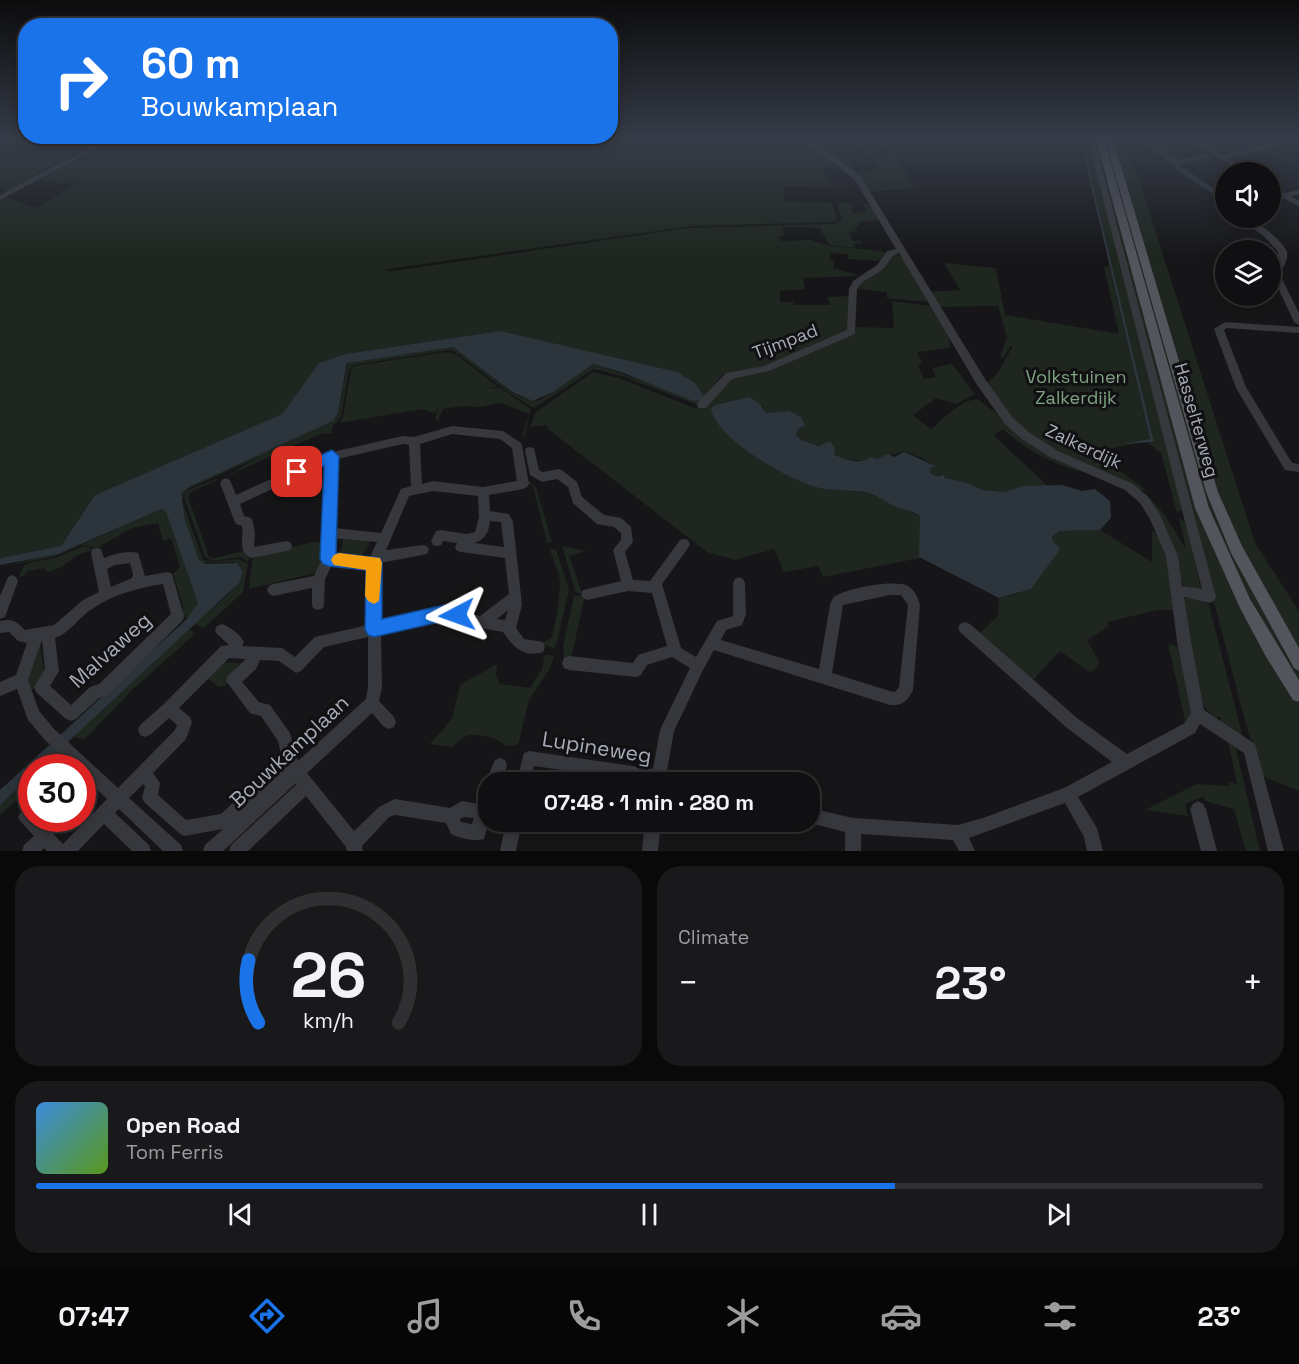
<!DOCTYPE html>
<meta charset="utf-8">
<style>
:root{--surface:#101012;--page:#19191b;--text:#f1f3f6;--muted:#9c9d9f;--line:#303032;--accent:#1a73e8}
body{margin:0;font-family:"Space Grotesk",sans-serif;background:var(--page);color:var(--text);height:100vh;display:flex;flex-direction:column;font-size:22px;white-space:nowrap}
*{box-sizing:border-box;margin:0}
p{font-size:20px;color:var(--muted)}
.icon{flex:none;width:33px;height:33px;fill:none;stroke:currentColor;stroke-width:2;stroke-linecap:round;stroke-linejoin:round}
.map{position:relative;height:851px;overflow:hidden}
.side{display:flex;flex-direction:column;gap:15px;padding:15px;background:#09090a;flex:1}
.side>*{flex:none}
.top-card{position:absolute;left:18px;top:18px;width:600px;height:126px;border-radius:24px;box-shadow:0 3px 15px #0003,0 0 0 2px var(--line);background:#1a73e8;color:#fff;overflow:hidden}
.controls{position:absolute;left:1215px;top:162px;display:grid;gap:12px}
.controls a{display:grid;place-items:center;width:66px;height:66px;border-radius:50%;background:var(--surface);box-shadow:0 3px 15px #0003,0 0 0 2px var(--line);font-size:30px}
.speed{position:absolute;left:18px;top:754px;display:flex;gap:12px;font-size:30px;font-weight:700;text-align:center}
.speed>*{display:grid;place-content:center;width:78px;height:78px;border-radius:50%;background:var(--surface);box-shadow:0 3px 15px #0003,0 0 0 2px var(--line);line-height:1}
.speed .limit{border:9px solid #d22;background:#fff;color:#111}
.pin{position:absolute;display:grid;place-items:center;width:51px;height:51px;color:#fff;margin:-26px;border-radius:12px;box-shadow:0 3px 9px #0006}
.me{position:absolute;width:66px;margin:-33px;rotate:266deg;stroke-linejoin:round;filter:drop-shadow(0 0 4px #0008)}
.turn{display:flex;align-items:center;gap:21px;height:126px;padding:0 24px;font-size:27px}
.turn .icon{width:78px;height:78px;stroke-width:2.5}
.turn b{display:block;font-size:42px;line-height:51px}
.big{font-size:45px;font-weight:700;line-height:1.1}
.side .tile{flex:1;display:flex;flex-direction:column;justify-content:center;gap:9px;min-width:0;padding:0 21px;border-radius:24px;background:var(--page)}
.side .dial{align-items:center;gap:0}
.dial svg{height:156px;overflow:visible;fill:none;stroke:var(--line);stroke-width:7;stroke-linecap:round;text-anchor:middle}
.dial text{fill:var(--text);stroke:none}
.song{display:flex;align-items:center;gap:18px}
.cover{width:72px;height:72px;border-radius:9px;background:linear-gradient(135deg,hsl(210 70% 55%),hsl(90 70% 35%))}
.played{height:6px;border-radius:3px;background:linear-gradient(90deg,var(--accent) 70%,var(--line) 70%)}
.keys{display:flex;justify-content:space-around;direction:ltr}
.heat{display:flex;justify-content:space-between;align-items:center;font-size:33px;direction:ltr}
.side .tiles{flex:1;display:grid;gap:15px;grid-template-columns:1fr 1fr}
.tile:last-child{grid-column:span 2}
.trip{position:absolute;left:478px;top:772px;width:342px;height:60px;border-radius:24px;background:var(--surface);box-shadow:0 3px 15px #0003,0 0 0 2px var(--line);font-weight:700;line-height:60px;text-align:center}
.tabs{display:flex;height:96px;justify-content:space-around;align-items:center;background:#060607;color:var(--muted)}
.tabs .icon{width:42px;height:42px}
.tabs .on{color:var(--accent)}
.tabs b{font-size:27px;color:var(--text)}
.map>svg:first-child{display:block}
.green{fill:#1e261f}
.water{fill:#2c343c}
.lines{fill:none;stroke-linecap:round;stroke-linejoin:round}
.minor{fill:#37383d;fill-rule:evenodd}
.major{fill:#53545c;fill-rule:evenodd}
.route{fill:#1a73e8;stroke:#114b97;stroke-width:1.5}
.slow{fill:#f59e0b}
.labels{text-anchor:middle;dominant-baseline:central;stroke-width:6;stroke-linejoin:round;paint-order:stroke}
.street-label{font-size:18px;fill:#a8acb8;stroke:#111113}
.park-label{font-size:18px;fill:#7fa383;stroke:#111113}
.near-street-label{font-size:21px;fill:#a8acb8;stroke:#111113}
</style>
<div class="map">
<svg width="1299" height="851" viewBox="0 0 1299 851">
<rect width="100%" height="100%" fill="#161618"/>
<!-- green -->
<path class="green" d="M50,139H102L19,183L110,139L8,192L0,188V164Z
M138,139H757L771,148L774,147L787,153L806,146L843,167L823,168L830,185L853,187L783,186L784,201L832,203L837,219L833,222L692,226L382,270L392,271L689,228L834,224L842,220L837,203H851L853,207L850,208L853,214L866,211L863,204L872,205L881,220L858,222L860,226L855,227L857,231L849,232L853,241L860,240L862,244L854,243L855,248L829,245L820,228L783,227L784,236H779L780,241L811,240L829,246L882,251L886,254L878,261L848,259V254L830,253V260L835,261L833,268L861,276L803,278L805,289L780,291V302H793L794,305H830L828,297L849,296V331L765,366L722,375L698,405L622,376L594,369L534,408L509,393L458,354L450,350L353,365L349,370L341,417L332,427V433L320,434L225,477L259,457L188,489L182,500L203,560L212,562L239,559L248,564L243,592L204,628L194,624C207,612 243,587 242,570L234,562L201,563C193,549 178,509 181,493L189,487L333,421L338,413L348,362L453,347L511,392L523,398L539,401L593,364L655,385L704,396L685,376L500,331L345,354L319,363L282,414L95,495L61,546L0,558V200L6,197L36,208L81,181L62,183L39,179L105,145L122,148Z
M854,139H883L893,149L865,152Z
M1082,139H1089L1183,509L1177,513L1161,453L1148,443L1154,442Z
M1093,139H1097L1184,462L1214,550L1235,596L1299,704V791L1262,776L1254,745L1248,732Z
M1103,139H1107L1197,456L1273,629L1299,671V680L1242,592L1210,518L1192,460Z
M1112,139H1126L1255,543L1299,611V655L1229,523L1206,460Z
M895,152L914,188L869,192L835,157L846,156L857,172L880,169L869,154Z
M896,253L902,257L928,302L887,298V292L856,289L891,254Z
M944,263L996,268L1005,315L1119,334L1104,267L1109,265L1150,440L1081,455L1118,469L1145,489L1140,493L1067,459L1018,428L987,383L997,374L1013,346H1010L1003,358L1000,357L1007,337L998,306L938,307L928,292L960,290Z
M892,301L930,306L949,336L950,348L917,352L922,363L918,365L924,379L936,377L932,368L952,364L975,394L956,404L936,398L913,415L931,429C944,419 962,397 979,400L1041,449L1087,473C1054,465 1028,451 1003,429L993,435L1048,486H1023L1004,492L983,490L967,483L952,482L940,474L935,476L930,473L929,467L935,466L923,458L904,452L866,461L845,459L834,454L825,444C815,447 802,442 796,434L799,428L766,413L762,406L749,397L715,405L764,461L796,479L818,488L868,493L920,516V558L823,577L818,566L784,572L774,549L735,560L707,552L548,429L546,425L530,427L536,412L593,372L619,378L694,408H700L728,378L765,372L855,332L856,327L894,328Z
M446,352L457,355L498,387L485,388H500L531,409L524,438L522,436L529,414L501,403L479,407L463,406L443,409L438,421L435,419L439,407L435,413L422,409L339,423L343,417L351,370L354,366Z
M216,479H219L191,492L188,497L209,557L214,558L245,551L249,556L248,562L240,557L214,561L205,557L184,497L188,490Z
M529,481L536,487L552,542L547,543L533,486L526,482Z
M1145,493L1164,514L1186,549L1179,518L1187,524L1201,589L1185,587L1182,583L1141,495Z
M162,509L166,512L198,602L195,611L187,619L181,610L184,609L173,574L180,567L171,538L163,541L158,523L132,528L97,548L83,545L53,557L0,567L67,551Z
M1100,530L1152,562V531C1172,539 1171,590 1174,610H1158L1107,622L1109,626L1087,640L1099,662L1094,671L1089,672L1060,651L1031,682L978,635L998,616L999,598C1032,595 1052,569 1052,537L1060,531Z
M338,536L371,540L362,556L335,554L342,550L343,539H338Z
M318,541L321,543L320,566L315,573L249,589L253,556Z
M84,546L95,549C88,552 85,551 77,556C66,563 60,570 46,572L45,568L27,571L24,576L19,577L23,567L28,563L55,558Z
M562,546L586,551L569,556L582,593H576Z
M556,549L569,590L556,646L553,648L541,644L552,637C556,619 559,601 560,584C560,574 553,560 550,550Z
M585,595L571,659L564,660L563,646L574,596Z
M1186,598L1204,600L1209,605L1243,738L1219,722L1221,718L1218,716L1216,720L1202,704L1183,599Z
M190,628L194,635L133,689L85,739L73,737Z
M1168,643L1181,648L1192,711L1186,724L1183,723L1185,720Z
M40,645L45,676L30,692L28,680Z
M545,654L554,656L550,668L529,700L518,745L505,746C500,737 473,732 464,737C460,739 456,744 452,747L430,744L452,719L460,685L497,664L496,675L500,684L530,688L542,669Z
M221,662L249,664L225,686L219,687L206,677Z
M1228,740L1235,744L1260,851H1246L1234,809L1205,801L1204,796L1185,804L1188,816L1145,810L1197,784L1229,786V782L1237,784Z
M31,776V788L0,815V805Z"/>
<!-- water -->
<path class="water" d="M1080,139H1082L1154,442L1124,444L1150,439Z
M1146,139H1161L1152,141L1180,159L1207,154L1213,157L1179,165L1225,196V199C1207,193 1154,155 1146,139Z
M500,331L677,372L694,382L704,396L700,400L693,401L621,372L593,364L553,392L533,401L512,392L453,347L347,363L338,413L333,421L189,487L181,493L185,520L199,560L205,564L237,563L243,572L239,583L40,768H32L31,776L0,805V790L187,619L198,603L166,512L162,509L58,554L0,565V558L61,546L95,495L282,414L319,363L345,354Z
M749,397L759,403L766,413L789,411L801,417L805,426L799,428L796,434L801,440L819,446L830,441L835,448L834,454C845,460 860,465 871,457L877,459L888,454L894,457L904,452L936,466L930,468V473L935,476L944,475L945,478L967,483L983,490L1004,492L1023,486L1062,485L1082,491L1095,489L1110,501L1111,518L1100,530L1060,531L1052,537L1053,542L1060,547L1058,552L1031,589L999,598L919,557L920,516C913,511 907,511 899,508C888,504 877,495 865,492C850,490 835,491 819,488C790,481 716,439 711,409L715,405Z"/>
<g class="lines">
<!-- minor -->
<path class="minor" d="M106,139H114L0,200V195Z
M794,139C815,139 845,164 861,177L985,379L1013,418L1030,433L1058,451L1133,484L1148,497L1159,513L1178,556L1182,586L1202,589L1088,139H1094L1216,597L1214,601L1210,603L1184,597L1191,641L1204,710L1255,744L1284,851H1268L1244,753L1200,724L1195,733L1078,797L1097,828L1103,851H1087L1084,837L1065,803L969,838L975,851H959L953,840L861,834V851H845V832L806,822H810V808L853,818L958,825L983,818L1064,788L1112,762L1067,728L960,632L958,628L960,624L965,622L970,624L1077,718L1127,754L1185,723L1191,713L1177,641L1166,556L1150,519L1140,503L1125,490L1050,457L1022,439L1005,424L977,385L899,253C891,255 890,261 885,267C877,276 863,278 857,289L855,334L769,371L732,379L706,408H698L697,405L698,402L726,373L764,366L847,330L849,289L853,281L877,265L887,251L896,249L855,180L833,162Z
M1188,139H1195L1222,155L1265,145L1256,139H1264L1276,146L1228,158L1251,172H1243Z
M1270,185L1285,193L1299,190V194L1291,196L1299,201V206L1283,198L1270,200V196L1277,194L1270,190Z
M1237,218C1240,218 1244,217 1246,218C1258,221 1283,241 1287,252C1289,260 1282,268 1280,275L1299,313V325L1294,322L1272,275L1278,259V252L1264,236Z
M1225,322L1299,327V333L1227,328L1224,330L1246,387L1292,463L1299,464V472L1285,470L1236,388L1214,329Z
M452,426L503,431L521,443L522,446L529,484L527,487L523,489L489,495L490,511L509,514L513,522L522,605L516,628L524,639L543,642L545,647L543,652C524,658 513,647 503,632L462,625L454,621L444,619L381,634L382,687L379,701L394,717L396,722L394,727L389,729L384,727L372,713L307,773L354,831L379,807L395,799L450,808L462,801L479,804L484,796L489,793V819L484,839C474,842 460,838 451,834L446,823L395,815L389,817L362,846L363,851H347L346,847L306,796L248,851H229L231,845L297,784L296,783L223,851H203L205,845L223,829L184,836L179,833L145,803L142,798L145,786L143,784L129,798L181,845L183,851H163L119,809L115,813L149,845L151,851H132L104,824L78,851H47L44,848L41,851H22L24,845L34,836L21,822L18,817L21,812L26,809L31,812L32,819H39L63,844L107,799L82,775V768H75L45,740L28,720L17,689L0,696V682L16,675L27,643L18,641L9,632L0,633V621C13,618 16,621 25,630L54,625L83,600L99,592L91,553L93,549L97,548L101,549L104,558C114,554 128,550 138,553L145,576L168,572L172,574L184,616L183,620L108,695L99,698L76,719L71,721L66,719L36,692L34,687L45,669L42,640L28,680L39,711L55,730L118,788L175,730L177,725L169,718L150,735L145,737L140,735L138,730L140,725L164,704L221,646L229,645L217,634L215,630L217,626L222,624C230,627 240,634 244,642L242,646L282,648L295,657L315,637L368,625V568L332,565L325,579L324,604L323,608L318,610L313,608L312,604V588L273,596L269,594L267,590L269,586L273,584L314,576L322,559L326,464L240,504L244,516L251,518C256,528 255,537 254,547L286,541L290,542L292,546L290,550L286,551L251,558C237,552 244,538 242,526L236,524L234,520L220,483L222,480L226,478L230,480L236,495L328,453L403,436L414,437ZM452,434L500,439L512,448L517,481L483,487L433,481L422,484L420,444ZM403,444L409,445L411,486L401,489L381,533L335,528L337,459ZM433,491L478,496L479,517L475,532L467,534L440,530L436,531L431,541L433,545L437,546L441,545L443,541L457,543L455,547L457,551L461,552L505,558L509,594L480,616L444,607L381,622L380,563L427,554L429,550L427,546L423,545L386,550L409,496ZM490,521L501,522L504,547L474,543C485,540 489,532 490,521ZM335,538L377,542L370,557L334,554ZM130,563L133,574L132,578L111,587L107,569L115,565ZM163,584L171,614L99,684L90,687L71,705L50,686L59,671L55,638C70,633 79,617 92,609C114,594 138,588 163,584ZM508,610L505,620L497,619ZM368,637V687L366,699L298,761L290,733L270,705L259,702L242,682L256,669L260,660L279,661L296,673L301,671L324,647ZM229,658L246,659L228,676L226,681L250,713L261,716L278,741L282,758L221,814L186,820L158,795L160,783L153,773L186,739L192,722L190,717L179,708ZM464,817L474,818L472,824L461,822L460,819Z
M530,447L534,448L539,470L543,472L559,469L563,471L577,482L582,497L604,515L621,518L631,527L633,542L625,552L633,580L650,581L680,540L684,539L688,540L690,544L688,548L662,584L681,648L696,657L717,621L733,616V583L735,579L739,577L743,579L745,583L746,614L742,625L726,630L721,640L819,669L830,605C831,602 832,599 834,597C846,588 895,579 908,586C915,590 918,598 920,605L913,690C908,701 902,706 890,705L714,650L703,670L674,731L667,771L695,778L697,783H649L534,766L530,783H516L524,753L529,751L653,769L660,730L690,668L672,657L647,665L641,675L636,677L569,670L564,668L562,663L564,658L569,656L633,663L638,655L667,646L652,593L628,591L587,600L583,598L581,594L583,590L621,581L613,550L621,540V533L614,527L597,524L573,503L568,487L557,479L542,482L530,475L525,451L526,448ZM890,595H901L908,605L899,687L895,692L890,691L832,673L843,605Z
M12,575L16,577L18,581L5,617L0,619V596L8,577Z
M500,758L505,760L507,765L502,783H489V787C486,779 492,767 495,760Z
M1198,801L1203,804L1206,809L1217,851H1201L1190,809L1193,804Z
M506,822H522L516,851H500Z
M645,822H661L658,851H642Z"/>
<!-- major -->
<path class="major" d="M1096,139H1104L1209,508L1250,599L1299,680V702L1293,700L1265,655L1240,608L1195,508Z
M1105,139H1113L1218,492L1242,546L1299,648V671L1294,668L1231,553L1206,492Z"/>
</g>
<!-- sky -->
<linearGradient id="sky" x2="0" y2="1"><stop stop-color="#0c0c0d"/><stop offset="0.54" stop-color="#363c48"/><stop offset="1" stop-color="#363c48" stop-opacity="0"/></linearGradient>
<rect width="1299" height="258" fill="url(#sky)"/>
<!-- route -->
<path class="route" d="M332,450L339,456L336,553L380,558L382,563V619L444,605L463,609L466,615L463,620L444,621L374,637L368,635L365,629L366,570L328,566L323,564L320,559L324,466L297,478L289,472L292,468Z"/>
<!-- slow -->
<path class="slow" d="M339,553L380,558L382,563L379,601L374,604L368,601L365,596L366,570L334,565L331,560L334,555Z"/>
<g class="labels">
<!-- street labels -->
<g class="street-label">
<text transform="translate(785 341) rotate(-21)">Tijmpad</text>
<text transform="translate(1197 420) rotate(74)">Hasselterweg</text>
<text transform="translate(1084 446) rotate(25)">Zalkerdijk</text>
</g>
<!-- park labels -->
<g class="park-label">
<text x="1076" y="376">Volkstuinen<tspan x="1076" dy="21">Zalkerdijk</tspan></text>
</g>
<!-- near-street labels -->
<g class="near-street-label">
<text transform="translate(110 650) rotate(-42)">Malvaweg</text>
<text transform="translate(597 747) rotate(9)">Lupineweg</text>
<text transform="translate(289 751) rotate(-43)">Bouwkamplaan</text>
</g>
</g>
</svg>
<div class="controls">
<a><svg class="icon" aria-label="sound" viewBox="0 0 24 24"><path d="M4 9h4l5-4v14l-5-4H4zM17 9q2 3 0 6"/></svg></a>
<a><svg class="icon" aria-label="layers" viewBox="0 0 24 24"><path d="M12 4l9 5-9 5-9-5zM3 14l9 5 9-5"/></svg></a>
</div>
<div class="speed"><div class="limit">30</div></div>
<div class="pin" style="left:297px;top:472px;background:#d93025"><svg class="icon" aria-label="arrive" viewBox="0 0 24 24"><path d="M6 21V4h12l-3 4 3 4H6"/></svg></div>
<svg class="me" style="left:457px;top:615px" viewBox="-20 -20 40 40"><path d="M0-17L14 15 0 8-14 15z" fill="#1a73e8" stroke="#fff" stroke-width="4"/></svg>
<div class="trip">07:48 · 1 min · 280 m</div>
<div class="top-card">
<div class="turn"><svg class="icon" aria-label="right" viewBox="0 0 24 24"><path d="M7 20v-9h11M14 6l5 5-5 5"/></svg><div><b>60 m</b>Bouwkamplaan</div></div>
</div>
</div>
<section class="side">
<div class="tiles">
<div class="tile dial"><svg viewBox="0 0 100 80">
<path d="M14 69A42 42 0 1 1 86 69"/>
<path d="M14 69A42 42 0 0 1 9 37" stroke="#1a73e8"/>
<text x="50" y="56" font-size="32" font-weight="700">26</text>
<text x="50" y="72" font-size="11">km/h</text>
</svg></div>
<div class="tile"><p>Climate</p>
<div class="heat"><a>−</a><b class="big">23°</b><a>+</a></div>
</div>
<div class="tile">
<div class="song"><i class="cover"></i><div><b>Open Road</b><p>Tom Ferris</p></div></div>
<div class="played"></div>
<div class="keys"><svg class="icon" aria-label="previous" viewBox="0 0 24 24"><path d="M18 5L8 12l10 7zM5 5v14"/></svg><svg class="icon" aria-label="pause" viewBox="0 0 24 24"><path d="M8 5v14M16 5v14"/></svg><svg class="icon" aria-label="next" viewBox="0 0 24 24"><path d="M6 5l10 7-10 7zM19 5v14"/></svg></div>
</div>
</div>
</section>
<nav class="tabs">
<b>07:47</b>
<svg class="icon on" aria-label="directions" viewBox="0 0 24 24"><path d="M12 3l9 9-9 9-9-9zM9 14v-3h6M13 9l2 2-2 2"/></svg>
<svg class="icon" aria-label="music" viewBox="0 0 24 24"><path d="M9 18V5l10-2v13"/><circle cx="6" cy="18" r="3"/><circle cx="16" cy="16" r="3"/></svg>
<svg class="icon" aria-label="phone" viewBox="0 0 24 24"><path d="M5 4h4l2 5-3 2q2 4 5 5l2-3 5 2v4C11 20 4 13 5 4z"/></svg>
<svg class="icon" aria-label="climate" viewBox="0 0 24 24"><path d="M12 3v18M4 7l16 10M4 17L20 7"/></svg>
<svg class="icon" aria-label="car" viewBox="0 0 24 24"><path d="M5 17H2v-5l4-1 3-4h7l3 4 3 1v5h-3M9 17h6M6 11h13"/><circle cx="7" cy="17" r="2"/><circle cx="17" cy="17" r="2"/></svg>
<svg class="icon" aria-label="filters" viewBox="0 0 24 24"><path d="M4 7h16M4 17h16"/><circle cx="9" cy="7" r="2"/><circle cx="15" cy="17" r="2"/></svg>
<b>23°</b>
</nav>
